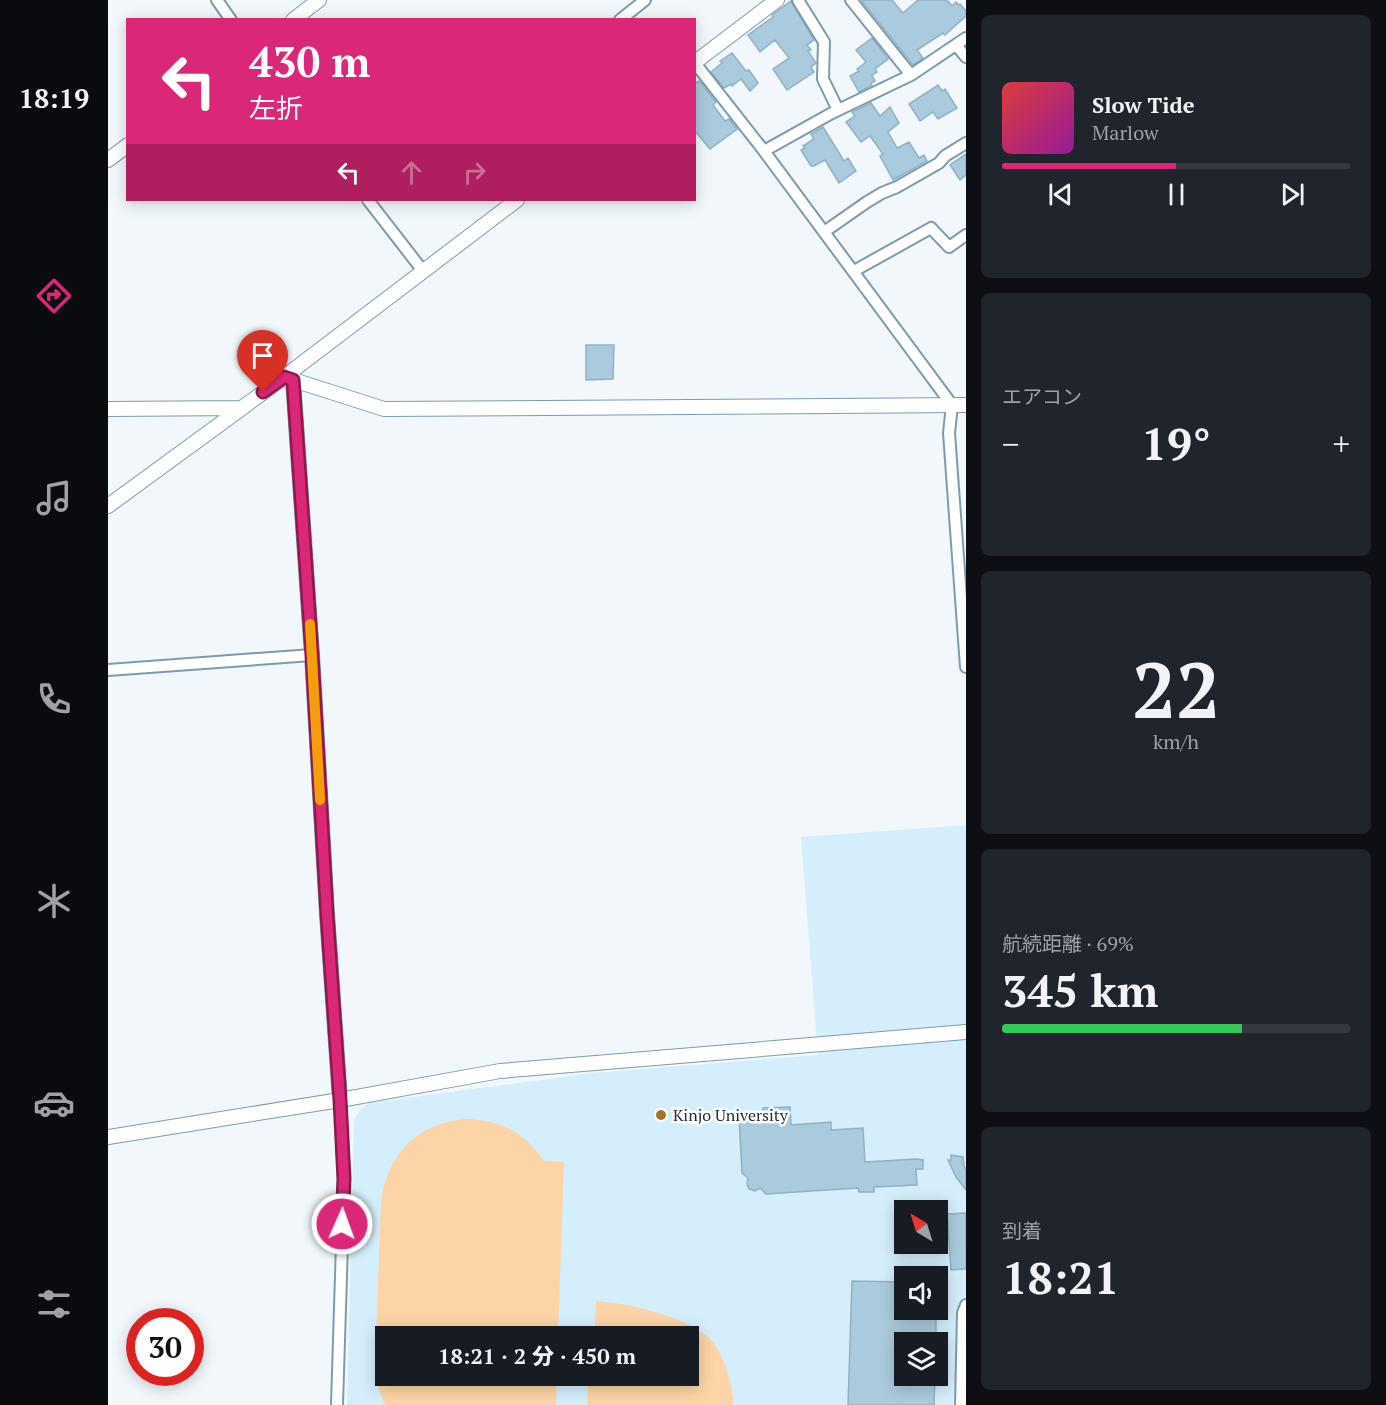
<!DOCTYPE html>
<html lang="ja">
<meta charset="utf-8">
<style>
:root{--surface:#171b24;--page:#20242c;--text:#f1f3f6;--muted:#9ea1a6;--line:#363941;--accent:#db2777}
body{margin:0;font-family:"PT Serif","Noto Sans JP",serif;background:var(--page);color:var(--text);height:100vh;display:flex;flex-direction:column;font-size:22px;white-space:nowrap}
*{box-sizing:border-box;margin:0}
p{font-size:20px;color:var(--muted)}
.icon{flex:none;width:33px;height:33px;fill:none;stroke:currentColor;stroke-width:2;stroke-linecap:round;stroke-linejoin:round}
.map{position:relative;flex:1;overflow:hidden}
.side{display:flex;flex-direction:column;gap:15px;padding:15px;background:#0d0f14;width:420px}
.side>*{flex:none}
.hud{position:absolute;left:18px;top:18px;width:570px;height:183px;border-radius:0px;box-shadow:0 3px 15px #0003;background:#db2777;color:#fff;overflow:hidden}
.needle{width:39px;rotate:322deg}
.fabs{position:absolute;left:786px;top:1200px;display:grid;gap:12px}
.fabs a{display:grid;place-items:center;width:54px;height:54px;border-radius:0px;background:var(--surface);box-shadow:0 3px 15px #0003;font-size:30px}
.speed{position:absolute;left:18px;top:1308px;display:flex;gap:12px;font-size:30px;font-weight:700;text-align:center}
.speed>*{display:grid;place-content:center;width:78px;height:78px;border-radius:50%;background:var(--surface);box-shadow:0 3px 15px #0003;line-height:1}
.speed .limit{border:9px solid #d22;background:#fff;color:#111}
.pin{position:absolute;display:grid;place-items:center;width:51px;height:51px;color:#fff;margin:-62px -26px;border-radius:50% 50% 50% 0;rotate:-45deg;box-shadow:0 0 6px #0007}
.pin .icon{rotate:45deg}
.me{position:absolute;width:66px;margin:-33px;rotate:2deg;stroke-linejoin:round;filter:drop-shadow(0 0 4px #0008)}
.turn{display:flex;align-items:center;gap:21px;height:126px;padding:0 24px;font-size:27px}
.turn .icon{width:78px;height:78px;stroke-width:2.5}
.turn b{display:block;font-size:42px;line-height:51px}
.lanes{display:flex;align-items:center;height:57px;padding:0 24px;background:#0003;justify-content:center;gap:30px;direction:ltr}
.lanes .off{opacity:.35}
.big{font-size:45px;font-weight:800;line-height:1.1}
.side .tile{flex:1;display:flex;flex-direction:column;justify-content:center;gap:9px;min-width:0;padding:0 21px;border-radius:9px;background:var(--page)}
.side .dial{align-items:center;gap:0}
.dial b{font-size:78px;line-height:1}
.song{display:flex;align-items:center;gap:18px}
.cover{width:72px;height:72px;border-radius:9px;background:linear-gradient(135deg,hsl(0 70% 55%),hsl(300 70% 35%))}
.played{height:6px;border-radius:3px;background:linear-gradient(90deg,var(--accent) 50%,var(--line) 50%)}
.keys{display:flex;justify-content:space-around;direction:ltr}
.heat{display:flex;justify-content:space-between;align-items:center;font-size:33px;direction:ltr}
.charge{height:9px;border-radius:4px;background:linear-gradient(90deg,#34c759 69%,var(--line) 0)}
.trip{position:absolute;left:267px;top:1326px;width:324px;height:60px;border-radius:0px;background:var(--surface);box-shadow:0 3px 15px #0003;font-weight:800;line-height:60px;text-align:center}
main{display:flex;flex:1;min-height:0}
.tab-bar{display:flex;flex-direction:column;width:108px;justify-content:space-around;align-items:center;background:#090b0e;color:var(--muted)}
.tab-bar .icon{width:42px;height:42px}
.tab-bar .on{color:var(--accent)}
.tab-bar b{font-size:27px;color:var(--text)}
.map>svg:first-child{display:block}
.built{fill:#d5eefb;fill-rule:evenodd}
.green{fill:#fcd4a7}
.building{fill:#aacbdd;stroke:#91b1c3;stroke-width:1.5}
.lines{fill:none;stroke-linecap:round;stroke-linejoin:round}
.minor-casing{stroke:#7c9cad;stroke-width:14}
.tertiary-casing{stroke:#7c9cad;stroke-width:16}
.minor{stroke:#fff;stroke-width:10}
.tertiary{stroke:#fff;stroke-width:14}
.route-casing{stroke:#8e194d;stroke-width:15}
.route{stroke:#db2777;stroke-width:10}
.slow{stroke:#f59e0b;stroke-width:10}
.poi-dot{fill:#a7712c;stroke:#fff;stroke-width:2}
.labels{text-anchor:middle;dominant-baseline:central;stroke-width:5;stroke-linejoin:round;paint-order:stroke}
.poi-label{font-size:16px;fill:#222f36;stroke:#fff;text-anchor:start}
</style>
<main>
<nav class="tab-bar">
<b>18:19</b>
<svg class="icon on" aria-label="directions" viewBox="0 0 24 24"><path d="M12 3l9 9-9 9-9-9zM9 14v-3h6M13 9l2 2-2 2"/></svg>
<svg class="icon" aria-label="music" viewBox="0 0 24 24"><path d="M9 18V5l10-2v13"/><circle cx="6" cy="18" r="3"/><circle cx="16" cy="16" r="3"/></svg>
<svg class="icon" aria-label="phone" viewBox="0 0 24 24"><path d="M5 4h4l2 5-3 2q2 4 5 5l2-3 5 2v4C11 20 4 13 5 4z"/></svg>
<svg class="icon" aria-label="climate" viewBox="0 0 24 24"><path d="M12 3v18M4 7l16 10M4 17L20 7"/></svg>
<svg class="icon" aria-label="car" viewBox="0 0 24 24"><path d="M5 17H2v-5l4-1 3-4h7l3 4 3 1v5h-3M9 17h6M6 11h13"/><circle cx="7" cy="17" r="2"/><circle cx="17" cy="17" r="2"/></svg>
<svg class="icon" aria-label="filters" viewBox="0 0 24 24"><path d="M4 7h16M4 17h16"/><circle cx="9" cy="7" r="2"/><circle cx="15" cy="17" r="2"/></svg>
</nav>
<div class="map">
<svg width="858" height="1405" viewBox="0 0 858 1405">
<rect width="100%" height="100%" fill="#f1f7fb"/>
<!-- built -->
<path class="built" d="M858,825V1397H845V1405H239L246,1121L252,1109L261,1103L485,1073L710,1055L693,837ZM796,1210H830V1244H796ZM796,1276H830V1310H796ZM278,1336H580V1376H278ZM796,1342H830V1376H796Z"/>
<!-- green -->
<path class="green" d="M357,1119C393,1120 416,1132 436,1161L456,1162L450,1336H278V1376H449L448,1405H277L270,1388L267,1363L273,1204C278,1155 308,1124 357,1119Z
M488,1301C519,1303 575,1316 599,1336C614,1348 626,1386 625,1405H479L480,1376H580V1336H487Z"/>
<!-- building -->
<path class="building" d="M753,0H784L795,13L810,0H839L844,6L848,2L850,5L852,4L858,11V16L837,35L835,33L809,50L815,58L805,65Z
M683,1L706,40L699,45L703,50L700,51L708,63L703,67L706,72L679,90L665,69L681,58L667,40L652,52L640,35L665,17L664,15Z
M764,38L780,59L767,69L769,72L764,75L767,81L763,83L764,85L751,92L742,76L751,71L749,69L758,62L748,50Z
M624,53L638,71L641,70L650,83L642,91L633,79L624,86L623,84L616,88L603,72L614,63L612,61Z
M591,81L608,102L605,105L617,121L621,119L629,129L602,149L586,130V84Z
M830,85L834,91L837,89L849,108L830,119L825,112L812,121L801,104Z
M763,103L772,116L782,107L791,123L780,132L789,148L801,142L811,158L816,155L819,161L785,180L772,156L775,154L762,136L753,142L738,122L747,116L744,112Z
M715,127L736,161L740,158L748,171L731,183L717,160L706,166H703L693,150L697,148L695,146L706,139L703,134Z
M858,154V175L852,180L842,165Z
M478,345H506L505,379L478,380Z
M682,1107L683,1125L723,1122V1130L755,1128L757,1162L808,1159L815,1160V1169H808L809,1185L766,1187V1192H751L750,1188L658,1194L652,1188L647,1191L641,1189L639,1184L640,1178L634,1173L631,1117L655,1115V1108Z
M843,1155L855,1157L856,1166L858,1170V1190L848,1177L840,1160H843Z
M858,1213V1269L843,1270L839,1214Z
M744,1281L796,1282V1310H828V1342H796V1376H827L826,1405H740Z"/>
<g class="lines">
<defs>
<path id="minor" d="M109,0L123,20
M690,0L716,42L715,79L730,110
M743,0L803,75
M512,20L537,0
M848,45L858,57
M587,63L656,151L844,405L841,433L858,667
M656,151L724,113L803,75L858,38
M260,200L315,271
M716,232L759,202L774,193L789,187L831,163L837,156L858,143
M746,271L823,228L841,247L858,235
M0,670L204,655
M229,1405L236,1179L232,1100
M853,1405L855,1313L858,1305"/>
<path id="tertiary" d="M185,20L211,0
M586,63L669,0
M0,160L20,145
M176,377L409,200
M185,380L204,655L219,914L232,1100
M0,409L134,408L176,377L276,409L858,405
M0,506L134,408
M0,1137L232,1100L392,1071L858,1032"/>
</defs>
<!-- minor casing -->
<use href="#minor" class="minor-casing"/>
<!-- tertiary casing -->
<use href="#tertiary" class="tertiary-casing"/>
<!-- minor -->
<use href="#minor" class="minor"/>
<!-- tertiary -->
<use href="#tertiary" class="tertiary"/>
</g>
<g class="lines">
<defs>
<path id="route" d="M155,392L176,377L185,380L204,655L219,914L232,1100L236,1179L234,1224"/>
</defs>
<!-- route casing -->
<use href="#route" class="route-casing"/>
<!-- route -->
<use href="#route" class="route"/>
<!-- slow -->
<path class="slow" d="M202,624L212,800"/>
</g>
<!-- markers -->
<circle class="poi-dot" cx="553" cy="1115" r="6"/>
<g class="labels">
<!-- poi labels -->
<g class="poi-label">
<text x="565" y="1115">Kinjo University</text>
</g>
</g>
</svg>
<div class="fabs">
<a><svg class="needle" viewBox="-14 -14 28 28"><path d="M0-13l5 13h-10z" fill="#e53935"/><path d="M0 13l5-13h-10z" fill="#9ea1a6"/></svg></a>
<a><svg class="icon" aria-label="sound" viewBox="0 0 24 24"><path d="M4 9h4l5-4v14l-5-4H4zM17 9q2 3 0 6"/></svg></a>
<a><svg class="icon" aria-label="layers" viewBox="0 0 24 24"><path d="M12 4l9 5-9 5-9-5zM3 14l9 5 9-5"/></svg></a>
</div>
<div class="speed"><div class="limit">30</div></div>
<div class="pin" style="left:155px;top:392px;background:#d93025"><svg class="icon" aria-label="arrive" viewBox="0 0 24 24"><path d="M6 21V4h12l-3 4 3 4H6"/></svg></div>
<svg class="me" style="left:234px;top:1224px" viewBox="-20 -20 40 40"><circle r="17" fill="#db2777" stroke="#fff" stroke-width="3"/><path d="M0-11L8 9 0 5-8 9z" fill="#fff"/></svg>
<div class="trip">18:21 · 2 分 · 450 m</div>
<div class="hud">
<div class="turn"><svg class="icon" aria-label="left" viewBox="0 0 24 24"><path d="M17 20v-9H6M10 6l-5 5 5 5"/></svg><div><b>430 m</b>左折</div></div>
<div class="lanes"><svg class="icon" aria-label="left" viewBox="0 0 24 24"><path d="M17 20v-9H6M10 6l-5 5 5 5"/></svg><svg class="icon off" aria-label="ahead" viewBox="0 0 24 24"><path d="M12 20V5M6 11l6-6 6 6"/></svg><svg class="icon off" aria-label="right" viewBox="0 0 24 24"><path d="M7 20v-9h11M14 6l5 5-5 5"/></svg></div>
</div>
</div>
<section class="side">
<div class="tile">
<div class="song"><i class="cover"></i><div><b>Slow Tide</b><p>Marlow</p></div></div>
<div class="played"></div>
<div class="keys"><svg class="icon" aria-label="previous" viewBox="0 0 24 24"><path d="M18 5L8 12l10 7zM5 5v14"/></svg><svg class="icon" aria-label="pause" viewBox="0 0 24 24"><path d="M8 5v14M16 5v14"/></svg><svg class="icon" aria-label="next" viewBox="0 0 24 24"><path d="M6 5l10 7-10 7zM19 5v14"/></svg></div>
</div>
<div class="tile"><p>エアコン</p>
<div class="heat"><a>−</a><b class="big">19°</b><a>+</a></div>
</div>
<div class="tile dial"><b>22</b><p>km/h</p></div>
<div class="tile"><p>航続距離 · 69%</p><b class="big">345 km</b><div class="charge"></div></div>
<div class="tile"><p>到着</p><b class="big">18:21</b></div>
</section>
</main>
